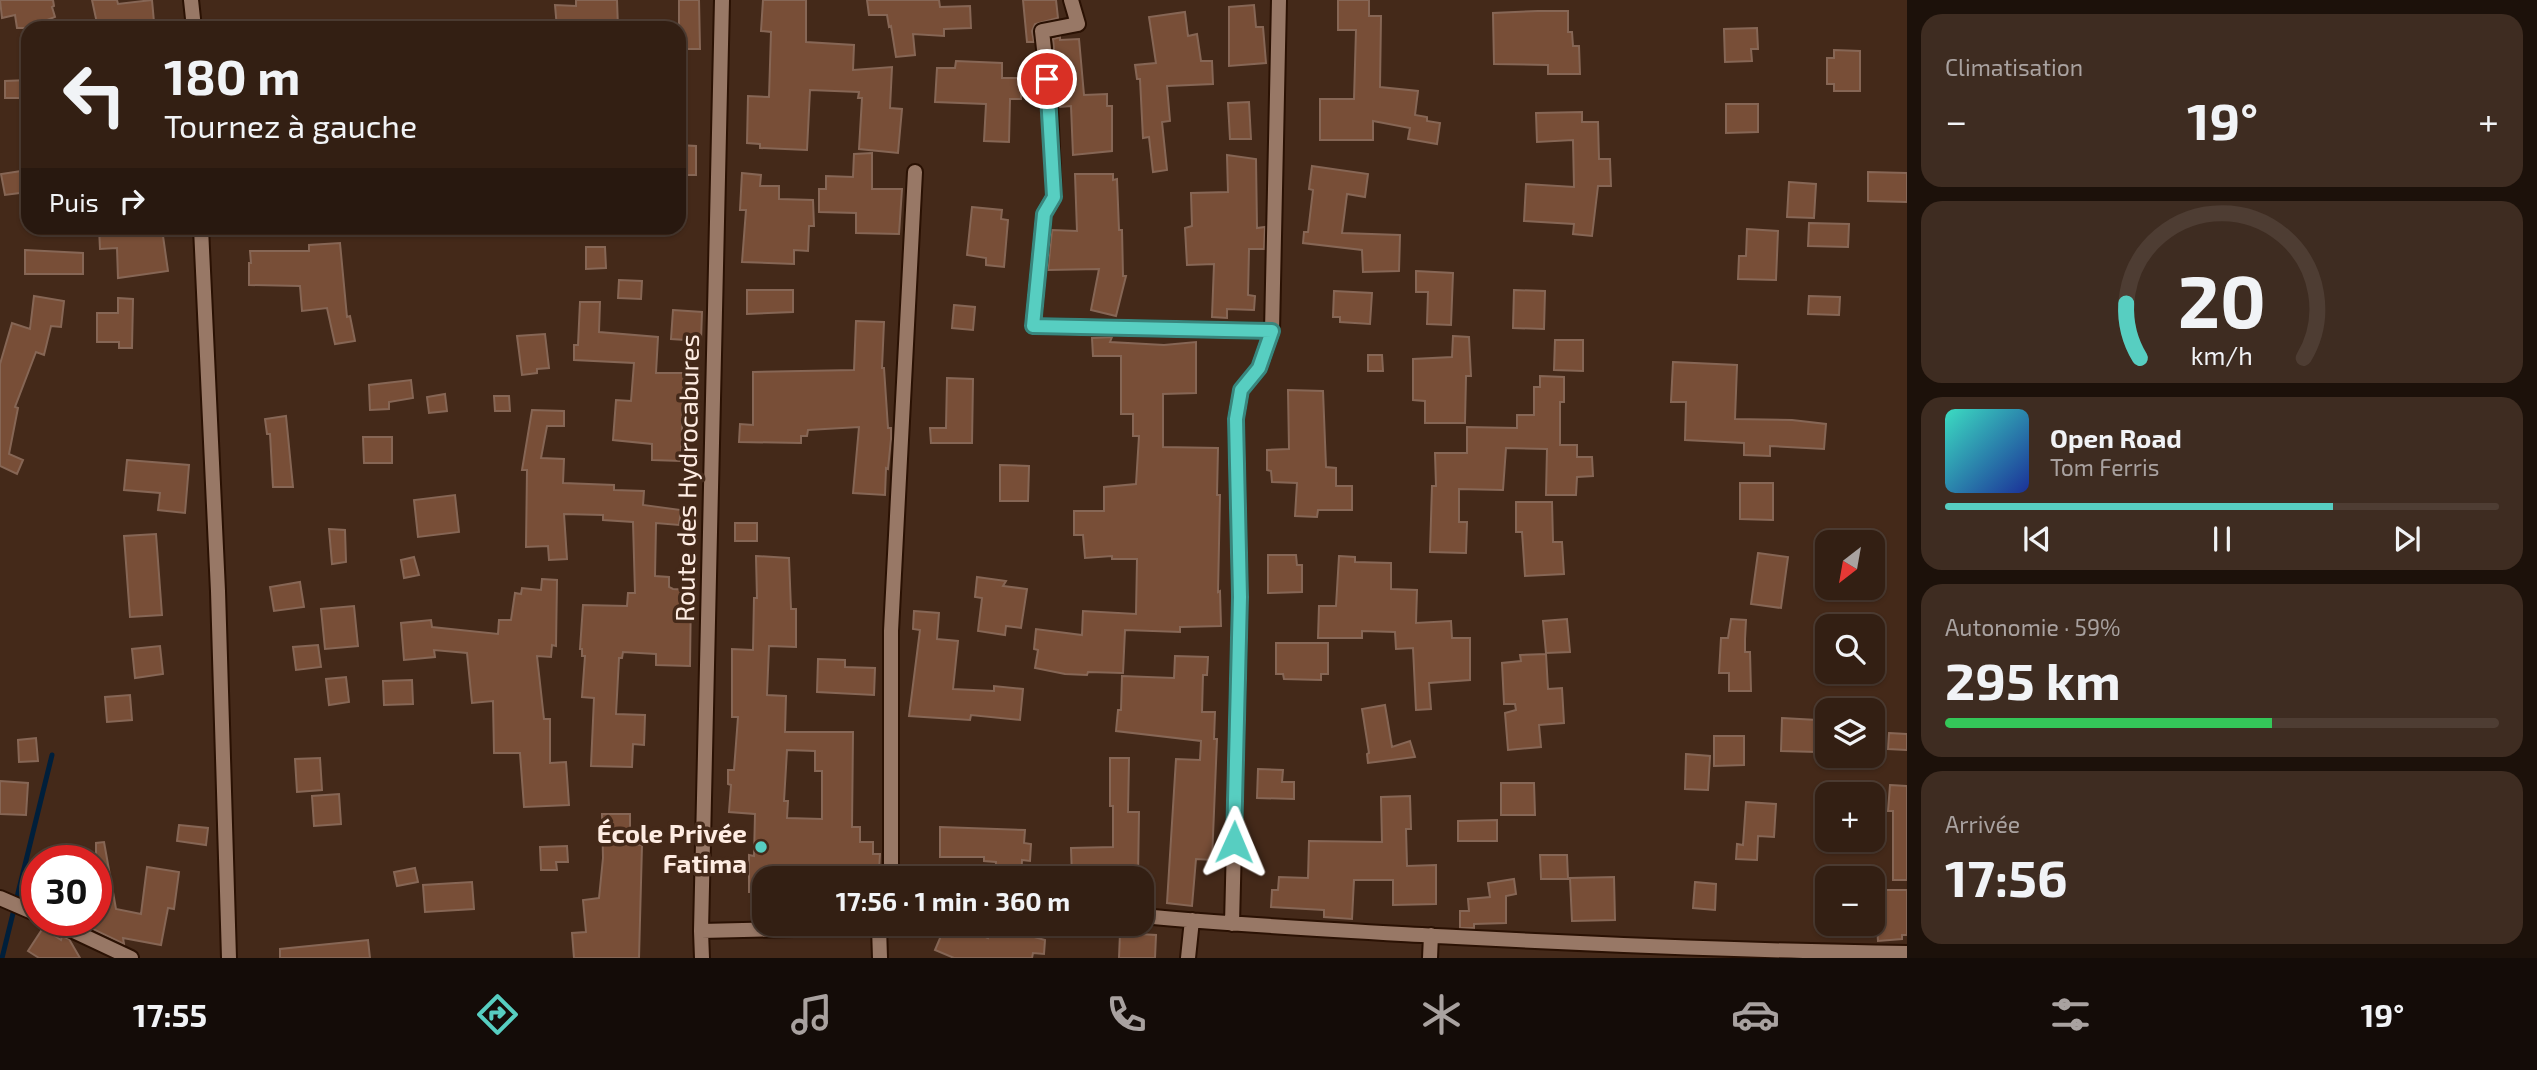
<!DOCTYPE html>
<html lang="fr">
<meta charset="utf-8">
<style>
:root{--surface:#331f13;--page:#3e2c21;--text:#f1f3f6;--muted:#a9a2a0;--line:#4e3d33;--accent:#57cec1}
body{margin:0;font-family:"Exo 2",sans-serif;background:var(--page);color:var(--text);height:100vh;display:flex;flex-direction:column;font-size:26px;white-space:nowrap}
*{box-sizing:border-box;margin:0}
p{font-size:23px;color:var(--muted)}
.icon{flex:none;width:38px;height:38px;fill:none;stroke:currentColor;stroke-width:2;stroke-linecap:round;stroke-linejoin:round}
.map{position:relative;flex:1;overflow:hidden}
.drawer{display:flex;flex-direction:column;gap:14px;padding:14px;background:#1c110a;width:630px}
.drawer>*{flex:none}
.guide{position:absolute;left:21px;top:21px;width:665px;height:214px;border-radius:21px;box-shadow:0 2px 5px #0004,0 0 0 2px var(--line);background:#331f13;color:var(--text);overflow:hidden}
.needle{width:46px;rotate:211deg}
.fabs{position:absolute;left:1815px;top:530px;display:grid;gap:14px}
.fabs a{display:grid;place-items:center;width:70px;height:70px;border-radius:14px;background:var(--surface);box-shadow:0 2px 5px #0004,0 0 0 2px var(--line);font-size:35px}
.speed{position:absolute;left:21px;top:845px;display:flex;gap:14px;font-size:35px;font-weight:700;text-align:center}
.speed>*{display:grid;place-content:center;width:91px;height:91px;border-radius:50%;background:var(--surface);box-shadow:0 2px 5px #0004,0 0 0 2px var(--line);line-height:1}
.speed .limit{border:10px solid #d22;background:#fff;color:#111}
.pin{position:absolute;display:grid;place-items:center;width:60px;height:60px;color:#fff;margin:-30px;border:4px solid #fff;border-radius:50%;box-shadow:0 2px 7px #0007}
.me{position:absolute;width:77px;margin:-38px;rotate:1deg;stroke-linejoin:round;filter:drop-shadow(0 0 5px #0008)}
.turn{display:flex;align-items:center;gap:24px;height:147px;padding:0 28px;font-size:32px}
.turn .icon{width:91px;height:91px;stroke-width:2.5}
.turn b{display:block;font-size:49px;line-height:60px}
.then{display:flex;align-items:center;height:66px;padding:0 28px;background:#0003;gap:14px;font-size:26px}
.big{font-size:52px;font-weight:700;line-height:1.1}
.drawer .card{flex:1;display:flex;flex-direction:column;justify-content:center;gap:10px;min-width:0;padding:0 24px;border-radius:21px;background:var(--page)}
.drawer .dial{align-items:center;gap:0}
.dial svg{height:182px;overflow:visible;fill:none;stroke:var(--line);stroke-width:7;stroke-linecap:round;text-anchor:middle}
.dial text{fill:var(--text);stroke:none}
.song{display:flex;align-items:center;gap:21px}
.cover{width:84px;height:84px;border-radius:10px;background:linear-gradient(135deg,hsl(170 70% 55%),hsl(230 70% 35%))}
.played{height:7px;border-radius:4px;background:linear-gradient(90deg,var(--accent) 70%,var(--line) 70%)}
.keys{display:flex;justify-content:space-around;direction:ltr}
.heat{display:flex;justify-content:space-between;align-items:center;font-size:38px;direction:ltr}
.charge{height:10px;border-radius:5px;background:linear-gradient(90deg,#34c759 59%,var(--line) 0)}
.trip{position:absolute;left:752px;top:866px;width:402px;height:70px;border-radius:21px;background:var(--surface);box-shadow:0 2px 5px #0004,0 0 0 2px var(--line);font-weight:700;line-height:70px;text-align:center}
.menu{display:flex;height:112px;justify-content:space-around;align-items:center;background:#140c08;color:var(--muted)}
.menu .icon{width:49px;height:49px}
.menu .current{color:var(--accent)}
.menu b{font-size:32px;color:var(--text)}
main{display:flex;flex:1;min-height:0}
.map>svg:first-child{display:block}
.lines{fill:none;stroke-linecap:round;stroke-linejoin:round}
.stream{stroke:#001f3b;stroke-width:5}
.building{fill:#784e37;stroke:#866655;stroke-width:2;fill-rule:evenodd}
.minor-casing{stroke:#2a1103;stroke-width:18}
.minor{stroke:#987866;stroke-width:14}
.route-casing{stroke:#39867d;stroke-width:18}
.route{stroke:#57cec1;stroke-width:12}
.poi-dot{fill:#57cec1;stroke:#442919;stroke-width:2.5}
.labels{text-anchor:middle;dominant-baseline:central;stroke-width:7;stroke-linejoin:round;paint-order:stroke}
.street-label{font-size:26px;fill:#feece2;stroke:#442919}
.poi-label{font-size:26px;font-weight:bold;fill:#feece2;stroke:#442919;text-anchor:end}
</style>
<main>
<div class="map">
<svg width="1907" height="958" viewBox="0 0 1907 958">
<rect width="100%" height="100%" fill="#442919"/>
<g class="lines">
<!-- stream -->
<path class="stream" d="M2,958L52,755"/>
</g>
<!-- building -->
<path class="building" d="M0,0H53L54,6L52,7L55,17L34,25L35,28H17L15,15L2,18Z
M92,0H117L118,4L152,0L154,22L148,21V28H98Z
M576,0H617L618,28H557L555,5L576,6Z
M679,0H699L700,49H679Z
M763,0H806V42L854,45L853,70L892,67L890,108L902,109L898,153L859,149L862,98H858L859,92L810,90L807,150L760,148V144L747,143L748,96L769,97L771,32L761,31Z
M867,0H939L940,7L970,6L971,28L944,29V36L913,34L915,55L896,57L891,26L889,27L887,15H869Z
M1023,0H1056L1058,18L1035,24L1032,31L1034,42H1027Z
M1338,0H1369V16H1381L1380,87L1418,91L1415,115L1427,117V121L1440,123L1437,144L1408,139L1410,128L1373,121V140H1320V99H1354L1356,30H1338Z
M1254,5L1256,27H1263L1266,63L1229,66V7Z
M1538,11H1568V32H1572L1573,46H1579L1580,74H1548V65L1494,64L1493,13Z
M1185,12L1188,36L1197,34L1201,61H1212L1213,84L1167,86L1170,121L1162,122L1167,170L1153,172L1149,137L1143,138L1140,79H1137L1135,65L1156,63L1149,17Z
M1757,28L1758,49H1751L1752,61L1725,62L1724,29Z
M1060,37V40L1079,39L1084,95L1107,94V106H1112V151L1073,155L1071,106L1060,107L1053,39Z
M1834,50L1860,51V91H1834V84H1827V58H1834Z
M956,61L1002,63V78H1021V99H1010L1009,142L984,141L986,104L935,102L937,68H955Z
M28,80V95H23V98H5V81Z
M1249,102L1251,139H1230L1228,103Z
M1726,104H1758V132L1726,133Z
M1582,112V122H1598L1599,159H1610L1611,186H1598L1592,236L1573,234L1574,224L1524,221L1526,184L1574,187L1573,140L1537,142L1536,113Z
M679,145L696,146V175H679Z
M872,153V189H902L899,234L856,233V213L819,212V189H826V176L853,177L854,154Z
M1227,155L1256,159L1257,228L1265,227L1264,249H1249L1248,295L1255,296L1254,310L1227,309V318L1212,317L1214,264L1187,265L1185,228L1192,226L1191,193L1228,192Z
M1312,166L1368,174L1365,197L1347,194L1342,233L1400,235L1399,271L1363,272L1362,250L1303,243L1304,232H1308L1313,190L1309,189Z
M28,170L27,192L5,195L1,174Z
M1868,172L1907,173V202L1868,201Z
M742,173L761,175L760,186H779V199L813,200L814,226H809L808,251L794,250V264L742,262L746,210H740Z
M1075,174H1113V180L1117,179L1119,230H1122L1123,276H1126L1116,316L1091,310L1099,269L1048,270L1052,230L1077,231Z
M1789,182L1816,184L1814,218L1787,217Z
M972,207L1002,210L1001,219L1008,220L1004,267L986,265V258L967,255Z
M1809,223L1849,224L1848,247L1808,246Z
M99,228H158L159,236H163L168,271L118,278L117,248L100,249Z
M1747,229L1778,231L1776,280L1738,279L1739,256H1746Z
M340,243L347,317L350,316L355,341L335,344L327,308L302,311L300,286L249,285V263H251L250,251H309V245Z
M586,247H605L606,268L586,269Z
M25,250L83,253V274H25Z
M1416,271L1453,273L1451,325L1427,324L1428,292H1416Z
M619,280L642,281L641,299L618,298Z
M747,290H793V312L747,314Z
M1514,290L1545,291L1544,329L1513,328Z
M1334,291L1372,293L1370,324L1340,322V317H1333Z
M34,296L64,301L61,327L51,326L44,355L36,352L15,407L18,408L9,454L23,460L17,474L0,466V364L12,323L30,329Z
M1809,296L1840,297L1839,315L1808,314Z
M118,298L133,299L132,348H119V342H97V313H118Z
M580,302H600L599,332L658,337L656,373H685L686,402L683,401L681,461L652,460V444L613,440L616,400L631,401L634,363L574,360V345H578Z
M954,305L975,307L973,330L952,328Z
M673,310L702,312L701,341L671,339Z
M856,321L884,322L882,368H884L888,428H891V439L888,469L886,468L885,495L853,493L859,427L808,430L807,436H801V443L739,442L740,424L753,425V372L854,370Z
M545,334L549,368L537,369V373L522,375L517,336Z
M1453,336L1469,337L1471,376H1466L1465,423H1425V401L1413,400V359L1452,357Z
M1112,337L1110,342L1164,345L1196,342V393L1163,394V447L1218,448L1217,495H1220L1218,592L1220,591L1221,626L1180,627V632L1125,630L1123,673L1088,672L1087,675L1065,674L1035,668L1038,650L1034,649L1036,629L1082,635L1083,611L1136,614L1137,559H1112V556L1085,558L1083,535H1074V511H1104V487L1136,484L1139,436H1133V414H1121V356H1093L1092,338Z
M1555,340H1583V371L1554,370Z
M1368,355H1382L1383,371H1368Z
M1673,362L1737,365L1735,419L1792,420L1826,424L1824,449L1770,446V456L1744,455V443L1685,440L1686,402H1671Z
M1540,376L1564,377V402H1560V445H1577V457H1592L1593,476L1577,477L1576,495H1546L1547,449L1506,448L1503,490L1459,489V522H1467L1466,553L1430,552L1432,486H1436L1435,453H1467V427L1517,428V415H1534V387H1540Z
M947,378L973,379L972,443H931L930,428H946Z
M411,380L413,398L389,402V409L370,410L369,385Z
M1288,390L1323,391L1326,467L1336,468V486H1352V510H1318L1317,517L1295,516L1297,483L1272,482L1271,471L1267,470V450L1289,449Z
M445,394L447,411L429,413L427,397Z
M494,396H509L510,411H495Z
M532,410L564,411V426H547L541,458L564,459L563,483L614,485V490L644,491L643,505L681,510L679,525L656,523L655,576L669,577V587L673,589L691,590L690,666L656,665V654L623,652L622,658H619L616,714L645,715L644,745L633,744L632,767L591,766L594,698L582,697L585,656H582V649H580L583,605L627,606L628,593H635L633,522L603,520V515L564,514L567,559L549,560L548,546L526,547L527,470H522Z
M286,416L293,487H273L270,434H267L265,419Z
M363,437H392V463H364Z
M127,460L189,465L185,513L158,510L160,493L124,490Z
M1000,465L1029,466L1028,501H1000Z
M1740,483H1773V520L1740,519Z
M455,495L459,532L418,537L414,500Z
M1516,502H1552L1553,542H1562L1564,574L1525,576L1522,532H1516Z
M735,523H757V541H735Z
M329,529L345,530L346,562L332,564Z
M156,534L162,615L130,617L124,536Z
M1758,553L1788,557L1781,608L1751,604Z
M1268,555H1296L1297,565H1302V592L1268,593Z
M756,556L789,558L791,609H796V647L769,646L767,695L786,696L785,732H853L852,827H860V842H873V854H880L879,871L833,870V876H825V878H765V892H749V855L754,856L755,814L729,812L731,785L728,784V770H734L738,717H732V649L753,650L754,598H757ZM787,750L815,751V771H822V819L787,818L788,801H784Z
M1339,556L1355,557V562L1391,563V589L1417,590L1416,623L1451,621L1452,638H1470V680L1429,683L1431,709L1416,710L1413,648L1396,649L1395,632L1362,631V638H1318L1319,606H1336Z
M414,557L419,575L404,578L401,560Z
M977,577L1006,581L1003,586L1027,589L1021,628L1006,626L1005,635L978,631L982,598L975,597Z
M542,579L557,580L556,646L552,645L551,657L537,656L544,719H550V763L566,762L569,805L524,807L520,753H494L493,701L472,703L467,653L434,650L435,657L404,660L401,623L431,620L432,627L498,634L499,620H511L515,593L521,594L522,588L541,590Z
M300,582L304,607L274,611L270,587Z
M354,606L358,646L325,649L321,609Z
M914,611L939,613L937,639L958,641L953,689L994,691V686L1023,689L1020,720L971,715L970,720L909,716L920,630L913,629Z
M1567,619L1570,652L1546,653L1543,621Z
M1731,619L1746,620L1745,639V652H1750L1751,691H1729V673H1719L1721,638H1728Z
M1276,643H1328V674H1321V680L1284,679L1283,674H1276Z
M318,645L321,667L296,670L293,647Z
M160,646L163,674L135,678L132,649Z
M1546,654L1548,689L1562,688L1564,723L1539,725L1541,747L1508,750L1505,713L1516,710L1515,704H1504L1502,663L1521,661L1520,655Z
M1175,656L1208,657L1207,675H1203L1202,712H1215L1214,739H1217L1212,860L1196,859L1192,906L1167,903L1176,759L1200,760L1201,741L1116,731L1118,710H1121L1122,676L1174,678Z
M818,659L845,660V667L875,668L874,695L817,692Z
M346,677L349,702L329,705L326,679Z
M412,680L413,704L384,705L383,681Z
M130,695L132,720L107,722L105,697Z
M1385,705L1392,747L1410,741L1415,757L1368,763L1367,754L1369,753L1362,709Z
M1782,718L1817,720L1816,752L1781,751Z
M1889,733L1907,734V750L1888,749Z
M1714,736H1744V765L1714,766Z
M36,738L38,761L19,762L18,740Z
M1686,754L1710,756L1708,790L1685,789Z
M320,758L322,790L297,792L295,759Z
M1110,758H1129L1128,812H1139L1138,878H1072L1071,848L1113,847V806H1110Z
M1258,769L1283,770L1282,782H1294V799L1257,798Z
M0,781L28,783L26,815L0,814Z
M1501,783H1534L1535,815H1501Z
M1890,785L1907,786V880H1893V811H1888Z
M339,794L341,824L314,826L312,796Z
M1410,796L1411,829H1406L1407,866L1436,865V904L1393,905V880H1354L1352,919L1324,917V910L1271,907L1272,890H1278L1279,877L1308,878L1309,841L1382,842L1381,797Z
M1746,802L1776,804L1774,837L1758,836L1757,860L1736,859L1737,844L1743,845Z
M602,814H630V844L642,845L639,958H574L572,933L586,932L583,900L599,898L603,858Z
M1497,820V841H1458V821Z
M179,825L208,828L206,845L177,841Z
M940,827L1025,830L1024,843L1031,844L1030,861L1022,860L1021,878H995L996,862L984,861V857H940Z
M104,842L116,909L141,914L147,867L179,872L174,909L168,908L161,945L123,938L124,944L74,920H96V843Z
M567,846L568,862H556L557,870H541L540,847Z
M1540,855H1567L1568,879H1541Z
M415,868L418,882L397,886L394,872Z
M1614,877L1615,920L1572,921L1570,878Z
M1514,879L1516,894L1506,896V923L1474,924V928H1460V911H1469L1468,899L1490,897L1488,883Z
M472,882L474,909L425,912L423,885Z
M1695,882L1716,884L1715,910L1693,908Z
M1878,890H1907V935H1902V939L1878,941L1876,915Z
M946,924H955L988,938L991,925L1045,940L1044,954L1033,953L1032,958H954L935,950Z
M43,928L61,940L62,936L69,939L80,958H39L28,951Z
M1120,933L1156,935L1155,958H1119Z
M368,940L370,958H280V949Z"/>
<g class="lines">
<defs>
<path id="minor" d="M191,0L194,28
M1071,0L1078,24L1042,31L1050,103L1054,197L1044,214L1033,326L1272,331
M201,228L218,591L229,958
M891,878V631L915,172
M0,898L37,914
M1143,916C1247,926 1351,931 1456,937C1606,945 1756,951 1907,953
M50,920L131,958
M1232,924L1240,597L1236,419L1241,390L1259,368L1272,331L1279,0
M879,927L880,958
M701,931L879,927L893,924
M702,958L701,931L722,0
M1188,958L1192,920
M1430,958L1431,935"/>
</defs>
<!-- minor casing -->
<use href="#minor" class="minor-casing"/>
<!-- minor -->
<use href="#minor" class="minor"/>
</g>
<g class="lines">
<defs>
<path id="route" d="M1047,79L1054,197L1044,214L1033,326L1272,331L1259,368L1241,390L1236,419L1240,597L1234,842"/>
</defs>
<!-- route casing -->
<use href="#route" class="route-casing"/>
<!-- route -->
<use href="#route" class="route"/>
</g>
<!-- markers -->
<circle class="poi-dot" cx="761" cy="847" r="7"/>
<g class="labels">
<!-- street labels -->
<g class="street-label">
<text transform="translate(686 478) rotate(-89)">Route des Hydrocabures</text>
</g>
<!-- poi labels -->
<g class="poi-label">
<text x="747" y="832">École Privée<tspan x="747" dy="30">Fatima</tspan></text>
</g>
</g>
</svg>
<div class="fabs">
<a><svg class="needle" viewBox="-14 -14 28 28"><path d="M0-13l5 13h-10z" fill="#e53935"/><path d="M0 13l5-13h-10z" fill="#a9a2a0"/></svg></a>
<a><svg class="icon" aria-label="search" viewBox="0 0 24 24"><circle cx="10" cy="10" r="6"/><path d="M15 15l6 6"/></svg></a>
<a><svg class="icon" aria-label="layers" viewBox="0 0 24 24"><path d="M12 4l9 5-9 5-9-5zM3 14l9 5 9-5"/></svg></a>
<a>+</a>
<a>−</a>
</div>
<div class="speed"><div class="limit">30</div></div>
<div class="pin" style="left:1047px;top:79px;background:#d93025"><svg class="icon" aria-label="arrive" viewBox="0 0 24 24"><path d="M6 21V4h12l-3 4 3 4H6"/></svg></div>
<svg class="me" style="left:1234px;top:842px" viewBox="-20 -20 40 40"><path d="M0-17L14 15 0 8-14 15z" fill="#57cec1" stroke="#fff" stroke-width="4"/></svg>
<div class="trip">17:56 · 1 min · 360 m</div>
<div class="guide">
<div class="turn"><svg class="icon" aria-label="left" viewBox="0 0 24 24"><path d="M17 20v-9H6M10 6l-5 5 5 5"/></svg><div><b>180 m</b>Tournez à gauche</div></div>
<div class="then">Puis<svg class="icon" aria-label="right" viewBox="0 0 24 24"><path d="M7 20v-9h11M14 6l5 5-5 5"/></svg></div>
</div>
</div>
<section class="drawer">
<div class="card"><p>Climatisation</p>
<div class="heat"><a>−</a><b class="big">19°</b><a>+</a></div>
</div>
<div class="card dial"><svg viewBox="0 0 100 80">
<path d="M14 69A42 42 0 1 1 86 69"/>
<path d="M14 69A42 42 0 0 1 8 45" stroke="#57cec1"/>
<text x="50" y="56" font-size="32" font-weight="700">20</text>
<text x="50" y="72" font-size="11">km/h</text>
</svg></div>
<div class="card">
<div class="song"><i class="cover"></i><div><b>Open Road</b><p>Tom Ferris</p></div></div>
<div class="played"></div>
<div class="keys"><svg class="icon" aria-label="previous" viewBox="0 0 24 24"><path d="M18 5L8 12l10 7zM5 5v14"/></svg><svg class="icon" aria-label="pause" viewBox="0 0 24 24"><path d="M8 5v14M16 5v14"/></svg><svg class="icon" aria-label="next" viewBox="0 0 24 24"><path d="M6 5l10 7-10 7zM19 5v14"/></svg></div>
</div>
<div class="card"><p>Autonomie · 59%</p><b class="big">295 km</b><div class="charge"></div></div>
<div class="card"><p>Arrivée</p><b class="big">17:56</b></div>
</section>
</main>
<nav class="menu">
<b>17:55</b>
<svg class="icon current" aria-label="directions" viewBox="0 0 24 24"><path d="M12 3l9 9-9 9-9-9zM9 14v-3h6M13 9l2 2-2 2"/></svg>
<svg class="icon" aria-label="music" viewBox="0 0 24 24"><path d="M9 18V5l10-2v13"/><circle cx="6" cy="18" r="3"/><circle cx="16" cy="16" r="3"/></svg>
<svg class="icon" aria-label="phone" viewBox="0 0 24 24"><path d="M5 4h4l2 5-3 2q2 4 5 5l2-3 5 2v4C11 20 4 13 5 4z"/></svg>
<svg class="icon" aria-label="climate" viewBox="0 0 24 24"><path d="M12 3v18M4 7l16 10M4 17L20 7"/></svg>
<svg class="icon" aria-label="car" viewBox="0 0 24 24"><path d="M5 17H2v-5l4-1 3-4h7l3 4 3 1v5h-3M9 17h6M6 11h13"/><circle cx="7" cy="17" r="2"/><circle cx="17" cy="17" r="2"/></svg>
<svg class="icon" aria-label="filters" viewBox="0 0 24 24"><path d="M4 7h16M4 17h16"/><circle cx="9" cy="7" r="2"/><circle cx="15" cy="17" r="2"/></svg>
<b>19°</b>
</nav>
